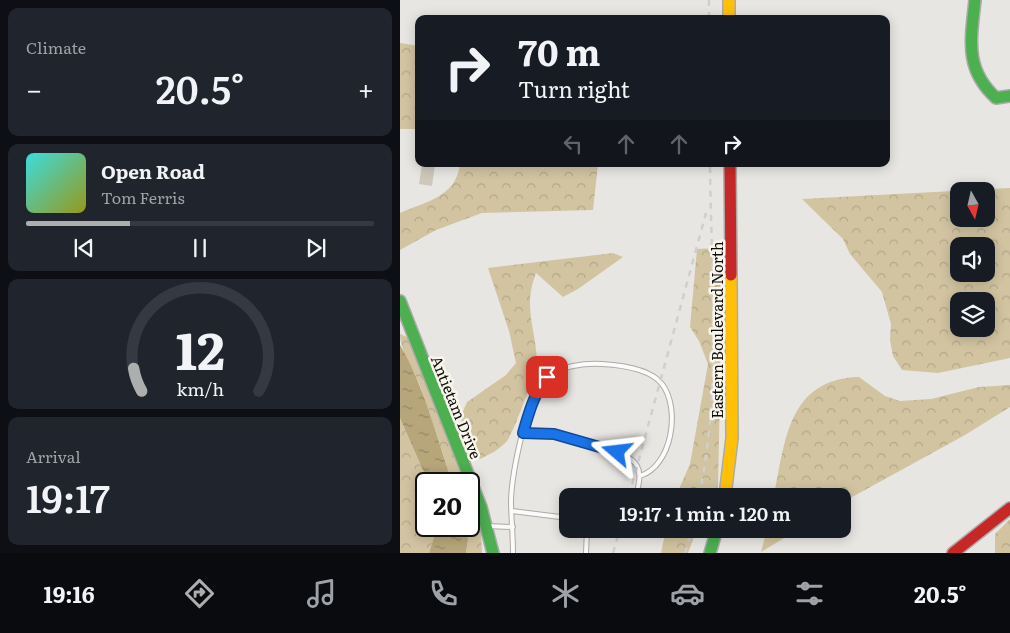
<!DOCTYPE html>
<meta charset="utf-8">
<style>
:root{--surface:#171b24;--page:#20242c;--text:#f1f3f6;--muted:#9ea1a6;--line:#363941;--accent:#adaeae}
body{margin:0;font-family:Literata,serif;background:var(--page);color:var(--text);height:100vh;display:flex;flex-direction:column;font-size:19px;white-space:nowrap}
*{box-sizing:border-box;margin:0}
p{font-size:16px;color:var(--muted)}
.icon{flex:none;width:28px;height:28px;fill:none;stroke:currentColor;stroke-width:2;stroke-linecap:round;stroke-linejoin:round}
.map{position:relative;flex:1;overflow:hidden}
.panel{display:flex;flex-direction:column;gap:8px;padding:8px;background:#0d0f14;width:400px}
.panel>*{flex:none}
.top-card{position:absolute;left:15px;top:15px;width:475px;height:152px;border-radius:10px;box-shadow:0 2px 12px #0003;background:#171b24;color:var(--text);overflow:hidden}
.needle{width:32px;rotate:172deg}
.buttons{position:absolute;left:550px;top:182px;display:grid;gap:10px}
.buttons a{display:grid;place-items:center;width:45px;height:45px;border-radius:10px;background:var(--surface);box-shadow:0 2px 12px #0003;font-size:25px}
.speed{position:absolute;left:15px;top:472px;display:flex;gap:10px;font-size:25px;font-weight:700;text-align:center}
.speed>*{display:grid;place-content:center;width:65px;height:65px;border-radius:50%;background:var(--surface);box-shadow:0 2px 12px #0003;line-height:1}
.speed .limit{border:2px solid #111;border-radius:8px;background:#fff;color:#111}
.pin{position:absolute;display:grid;place-items:center;width:42px;height:42px;color:#fff;margin:-21px;border-radius:10px;box-shadow:0 2px 8px #0006}
.me{position:absolute;width:55px;margin:-28px;rotate:287deg;stroke-linejoin:round;filter:drop-shadow(0 0 4px #0008)}
.turn{display:flex;align-items:center;gap:18px;height:105px;padding:0 20px;font-size:22px}
.turn .icon{width:65px;height:65px;stroke-width:2.5}
.turn b{display:block;font-size:35px;line-height:42px}
.lanes{display:flex;align-items:center;height:48px;padding:0 20px;background:#0003;justify-content:center;gap:25px;direction:ltr}
.lanes .off{opacity:.35}
.big{font-size:38px;font-weight:600;line-height:1.1}
.panel .tile{flex:1;display:flex;flex-direction:column;justify-content:center;gap:8px;min-width:0;padding:0 18px;border-radius:10px;background:var(--page)}
.panel .dial{align-items:center;gap:0}
.dial svg{height:130px;overflow:visible;fill:none;stroke:var(--line);stroke-width:7;stroke-linecap:round;text-anchor:middle}
.dial text{fill:var(--text);stroke:none}
.song{display:flex;align-items:center;gap:15px}
.cover{width:60px;height:60px;border-radius:8px;background:linear-gradient(135deg,hsl(180 70% 55%),hsl(60 70% 35%))}
.played{height:5px;border-radius:2px;background:linear-gradient(90deg,var(--accent) 30%,var(--line) 30%)}
.keys{display:flex;justify-content:space-around;direction:ltr}
.heat{display:flex;justify-content:space-between;align-items:center;font-size:28px;direction:ltr}
.trip{position:absolute;left:159px;top:488px;width:292px;height:50px;border-radius:10px;background:var(--surface);box-shadow:0 2px 12px #0003;font-weight:600;line-height:50px;text-align:center}
.tab-bar{display:flex;height:80px;justify-content:space-around;align-items:center;background:#090b0e;color:var(--muted)}
.tab-bar .icon{width:35px;height:35px}
.tab-bar .on{color:var(--accent)}
.tab-bar b{font-size:22px;color:var(--text)}
main{display:flex;flex:1;min-height:0}
.map>svg:first-child{display:block}
.forest{fill:url(#forest-crowns);fill-rule:evenodd}
.water{fill:url(#water-ripples)}
.building{fill:#cec8ba}
.lines{fill:none;stroke-linecap:round;stroke-linejoin:round}
.lane-casing{stroke:#acaba7;stroke-width:6}
.fast-casing{stroke:#acaba7;stroke-width:14}
.slow-casing{stroke:#acaba7;stroke-width:14}
.jam-casing{stroke:#acaba7;stroke-width:14}
.lane{stroke:#fbfbfb;stroke-width:4}
.fast{stroke:#4caf50;stroke-width:11}
.slow{stroke:#ffc107;stroke-width:11}
.jam{stroke:#c62828;stroke-width:11}
.rail{stroke:#cfcfce;stroke-width:2.5;stroke-dasharray:6 6;stroke-linecap:butt}
.route-casing{stroke:#114b97;stroke-width:12}
.route{stroke:#1a73e8;stroke-width:9}
.labels{text-anchor:middle;dominant-baseline:central;stroke-width:5;stroke-linejoin:round;paint-order:stroke}
.street-label{font-size:15px;fill:#0e0d0a;stroke:#f8f5ec}
</style>
<main>
<section class="panel">
<div class="tile"><p>Climate</p>
<div class="heat"><a>−</a><b class="big">20.5°</b><a>+</a></div>
</div>
<div class="tile">
<div class="song"><i class="cover"></i><div><b>Open Road</b><p>Tom Ferris</p></div></div>
<div class="played"></div>
<div class="keys"><svg class="icon" aria-label="previous" viewBox="0 0 24 24"><path d="M18 5L8 12l10 7zM5 5v14"/></svg><svg class="icon" aria-label="pause" viewBox="0 0 24 24"><path d="M8 5v14M16 5v14"/></svg><svg class="icon" aria-label="next" viewBox="0 0 24 24"><path d="M6 5l10 7-10 7zM19 5v14"/></svg></div>
</div>
<div class="tile dial"><svg viewBox="0 0 100 80">
<path d="M14 69A42 42 0 1 1 86 69"/>
<path d="M14 69A42 42 0 0 1 9 55" stroke="#adaeae"/>
<text x="50" y="56" font-size="32" font-weight="700">12</text>
<text x="50" y="72" font-size="11">km/h</text>
</svg></div>
<div class="tile"><p>Arrival</p><b class="big">19:17</b></div>
</section>
<div class="map">
<svg width="610" height="553" viewBox="0 0 610 553">
<defs>
<pattern id="forest-crowns" width="20" height="18" patternUnits="userSpaceOnUse" patternTransform="scale(1.25)"><rect width="20" height="18" fill="#d2c4a1"/><path d="M2 6a3 3 0 1 1 6 0M12 15a3 3 0 1 1 6 0" fill="none" stroke="#b3a789"/></pattern>
<pattern id="water-ripples" width="26" height="14" patternUnits="userSpaceOnUse" patternTransform="scale(1.25)"><rect width="26" height="14" fill="#b7a67a"/><path d="M2 4q2-2 4 0t4 0M15 11q2-2 4 0t4 0" fill="none" stroke="#938662"/></pattern>
</defs>
<rect width="100%" height="100%" fill="#e7e6e2"/>
<!-- forest -->
<path class="forest" d="M0,43L19,46V126L15,129H0Z
M60,164H198L193,210L82,213L36,230L0,250V213C27,201 56,197 60,164Z
M610,188V358L538,373L502,370L493,356L490,340L491,324L482,292L450,254L443,239L402,199ZM586,191V219H559V191ZM586,246V274H559V246ZM586,301V329H559V301Z
M316,248L322,291L318,487L313,496H276L290,464L308,364L299,341L290,327L297,249Z
M213,253L223,257L178,289L163,297L136,273C123,306 135,327 137,360C137,370 113,435 106,442C99,450 90,454 80,459L66,451L61,416L67,402L106,375L116,363L109,331L88,268Z
M0,334L9,338L66,484H53C42,452 32,420 21,388C15,370 0,352 0,334Z
M459,377L485,396L500,401L531,399L579,387L610,385V407L565,435L443,502L442,496H374C385,441 388,379 459,377Z
M0,418L29,484H26V526H35V534L29,553H0Z
M69,490L80,519L82,553H66L68,539L64,526H69Z
M610,519V553H595V534Z
M266,529H297L288,553H261Z
M367,529H399L361,552Z"/>
<!-- water -->
<path class="water" d="M0,345C25,387 36,437 53,484H29L0,418Z
M35,526H64L68,539L66,553H29L35,534Z"/>
<!-- building -->
<path class="building" d="M22,164H35L32,186L19,184Z"/>
<g class="lines">
<defs>
<path id="lane" d="M123,433C147,434 225,444 237,466C242,475 238,487 236,496
M112,511L168,518
M87,526L113,527
M113,553C113,535 111,517 111,500C112,474 127,393 147,377C160,366 185,363 202,364C220,365 250,369 262,384C281,409 272,466 240,476
M186,553L187,529"/>
<path id="fast" d="M575,0C571,39 564,69 596,98L610,96
M0,301L81,507L93,553
M310,553L317,529"/>
<path id="slow" d="M329,0V19
M325,496L332,438L331,275"/>
<path id="jam" d="M330,164L331,275
M553,553L610,508"/>
</defs>
<!-- lane casing -->
<use href="#lane" class="lane-casing"/>
<!-- fast casing -->
<use href="#fast" class="fast-casing"/>
<!-- slow casing -->
<use href="#slow" class="slow-casing"/>
<!-- jam casing -->
<use href="#jam" class="jam-casing"/>
<!-- lane -->
<use href="#lane" class="lane"/>
<!-- fast -->
<use href="#fast" class="fast"/>
<!-- slow -->
<use href="#slow" class="slow"/>
<!-- jam -->
<use href="#jam" class="jam"/>
<!-- rail -->
<path class="rail" d="M309,0V19
M229,496L306,213
M299,496C322,388 311,274 310,164
M213,553L220,529
M285,553L292,529"/>
</g>
<g class="lines">
<defs>
<path id="route" d="M147,377C134,394 129,412 123,433L154,434L217,452"/>
</defs>
<!-- route casing -->
<use href="#route" class="route-casing"/>
<!-- route -->
<use href="#route" class="route"/>
</g>
<g class="labels">
<!-- street labels -->
<g class="street-label">
<text transform="translate(316 330) rotate(-90)">Eastern Boulevard North</text>
<text transform="translate(57 407) rotate(68)">Antietam Drive</text>
</g>
</g>
</svg>
<div class="buttons">
<a><svg class="needle" viewBox="-14 -14 28 28"><path d="M0-13l5 13h-10z" fill="#e53935"/><path d="M0 13l5-13h-10z" fill="#9ea1a6"/></svg></a>
<a><svg class="icon" aria-label="sound" viewBox="0 0 24 24"><path d="M4 9h4l5-4v14l-5-4H4zM17 9q2 3 0 6"/></svg></a>
<a><svg class="icon" aria-label="layers" viewBox="0 0 24 24"><path d="M12 4l9 5-9 5-9-5zM3 14l9 5 9-5"/></svg></a>
</div>
<div class="speed"><div class="limit">20</div></div>
<div class="pin" style="left:147px;top:377px;background:#d93025"><svg class="icon" aria-label="arrive" viewBox="0 0 24 24"><path d="M6 21V4h12l-3 4 3 4H6"/></svg></div>
<svg class="me" style="left:217px;top:452px" viewBox="-20 -20 40 40"><path d="M0-17L14 15 0 8-14 15z" fill="#1a73e8" stroke="#fff" stroke-width="4"/></svg>
<div class="trip">19:17 · 1 min · 120 m</div>
<div class="top-card">
<div class="turn"><svg class="icon" aria-label="right" viewBox="0 0 24 24"><path d="M7 20v-9h11M14 6l5 5-5 5"/></svg><div><b>70 m</b>Turn right</div></div>
<div class="lanes"><svg class="icon off" aria-label="left" viewBox="0 0 24 24"><path d="M17 20v-9H6M10 6l-5 5 5 5"/></svg><svg class="icon off" aria-label="ahead" viewBox="0 0 24 24"><path d="M12 20V5M6 11l6-6 6 6"/></svg><svg class="icon off" aria-label="ahead" viewBox="0 0 24 24"><path d="M12 20V5M6 11l6-6 6 6"/></svg><svg class="icon" aria-label="right" viewBox="0 0 24 24"><path d="M7 20v-9h11M14 6l5 5-5 5"/></svg></div>
</div>
</div>
</main>
<nav class="tab-bar">
<b>19:16</b>
<svg class="icon on" aria-label="directions" viewBox="0 0 24 24"><path d="M12 3l9 9-9 9-9-9zM9 14v-3h6M13 9l2 2-2 2"/></svg>
<svg class="icon" aria-label="music" viewBox="0 0 24 24"><path d="M9 18V5l10-2v13"/><circle cx="6" cy="18" r="3"/><circle cx="16" cy="16" r="3"/></svg>
<svg class="icon" aria-label="phone" viewBox="0 0 24 24"><path d="M5 4h4l2 5-3 2q2 4 5 5l2-3 5 2v4C11 20 4 13 5 4z"/></svg>
<svg class="icon" aria-label="climate" viewBox="0 0 24 24"><path d="M12 3v18M4 7l16 10M4 17L20 7"/></svg>
<svg class="icon" aria-label="car" viewBox="0 0 24 24"><path d="M5 17H2v-5l4-1 3-4h7l3 4 3 1v5h-3M9 17h6M6 11h13"/><circle cx="7" cy="17" r="2"/><circle cx="17" cy="17" r="2"/></svg>
<svg class="icon" aria-label="filters" viewBox="0 0 24 24"><path d="M4 7h16M4 17h16"/><circle cx="9" cy="7" r="2"/><circle cx="15" cy="17" r="2"/></svg>
<b>20.5°</b>
</nav>
